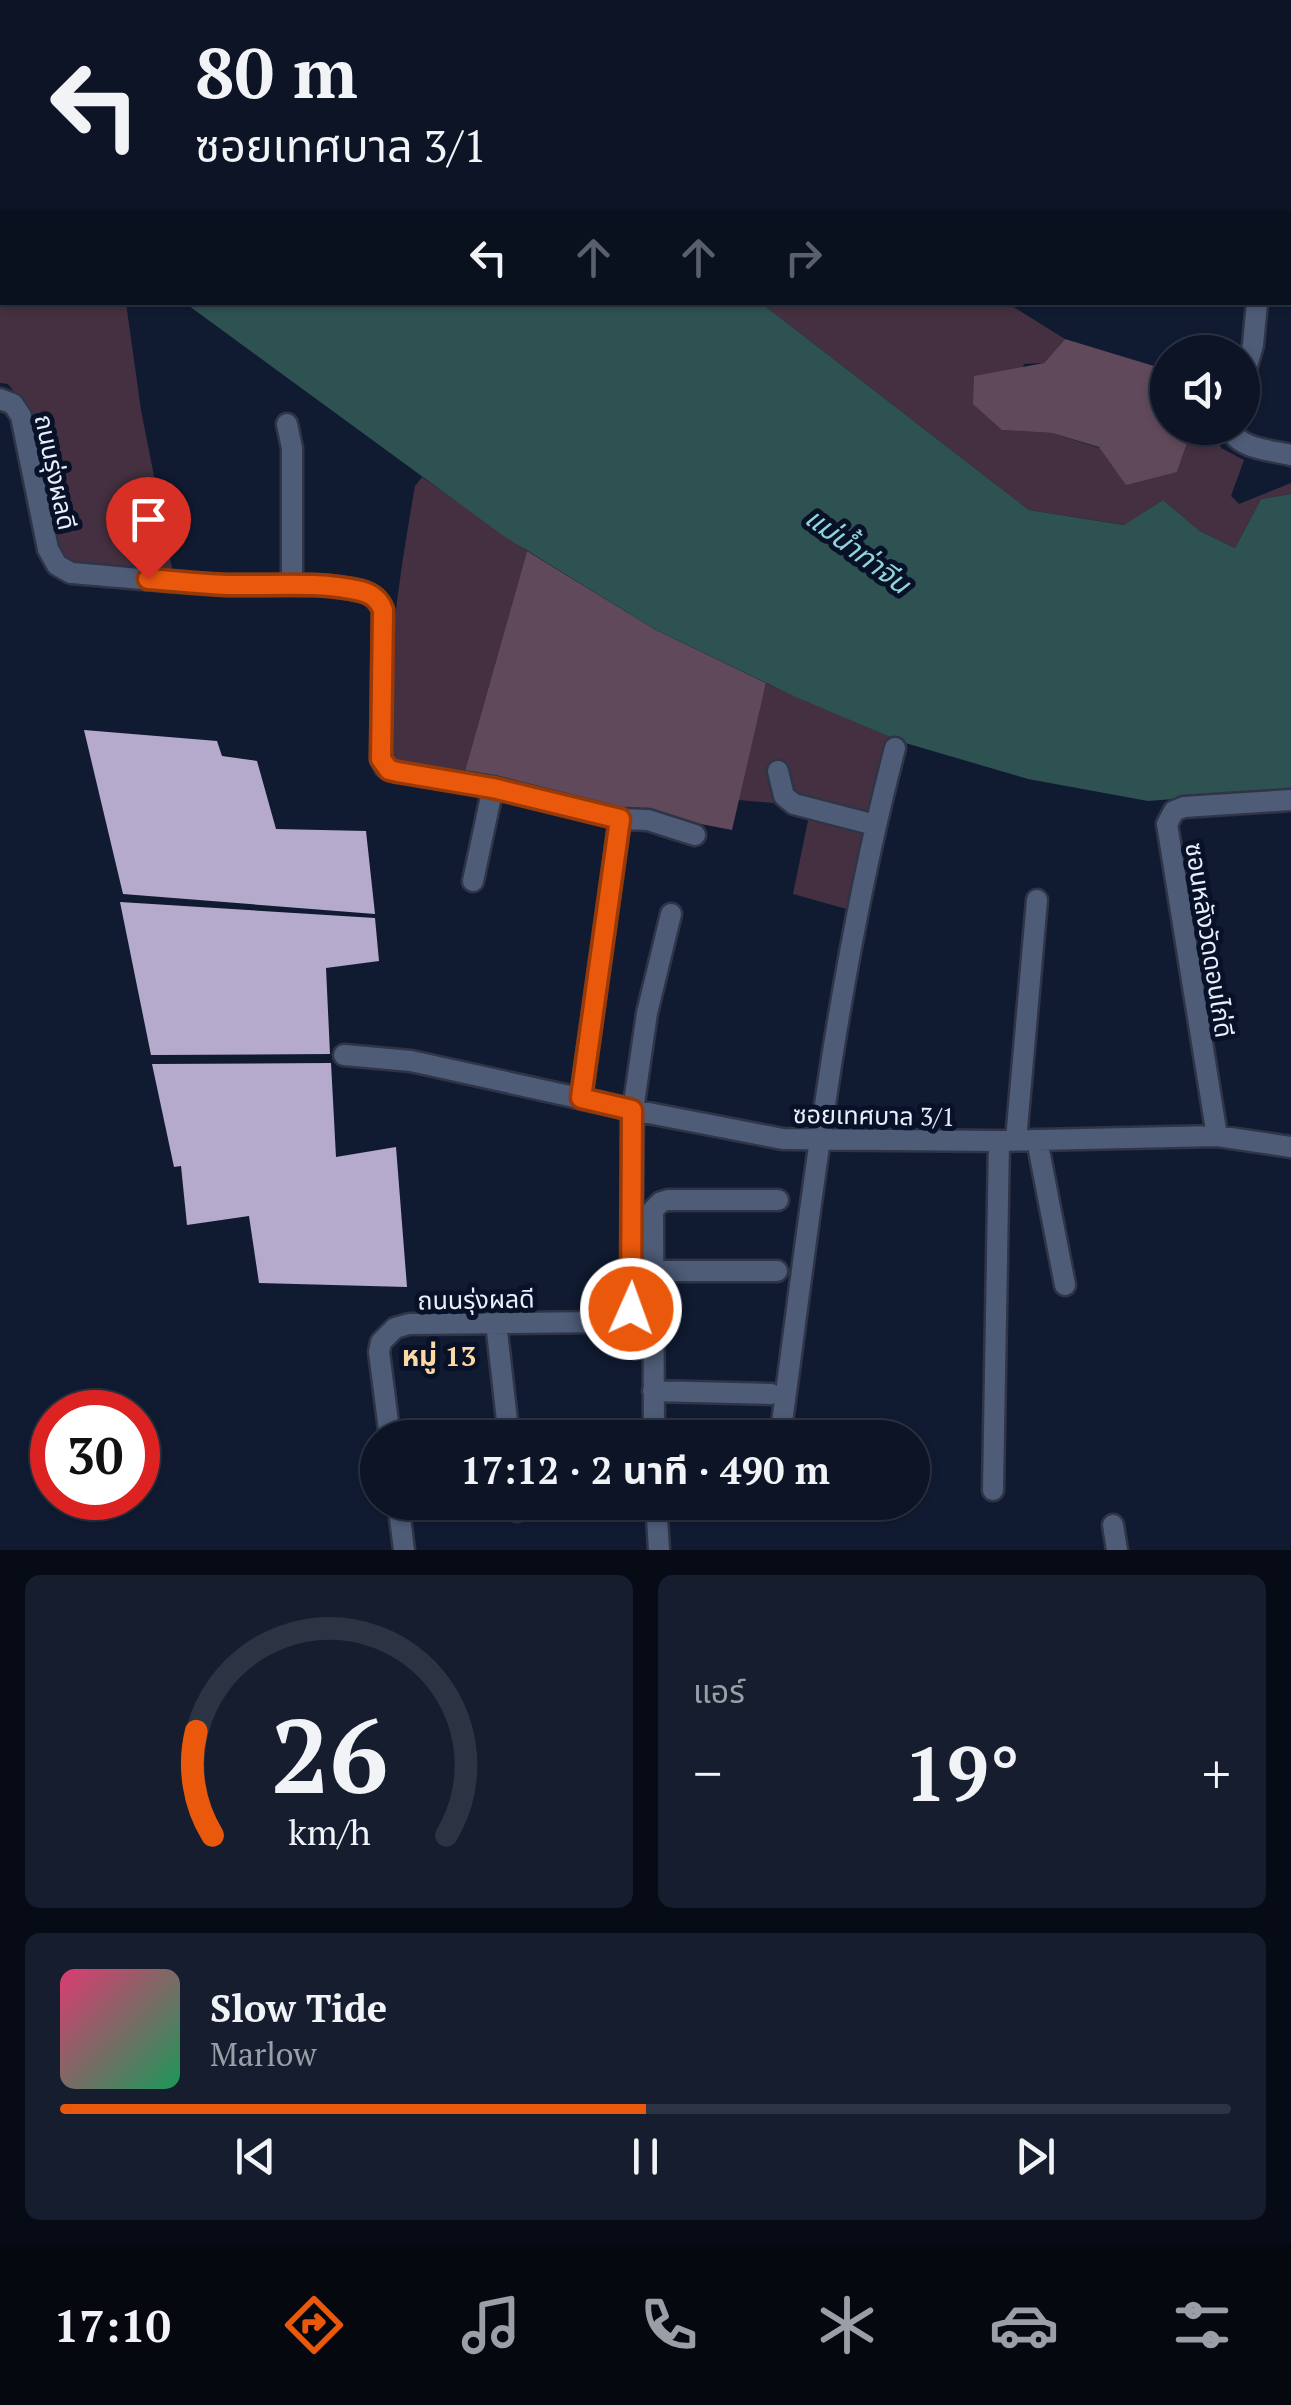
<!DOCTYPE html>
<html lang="th">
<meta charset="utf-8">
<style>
:root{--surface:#0c1426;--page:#151d2e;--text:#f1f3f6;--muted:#9a9ea7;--line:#2c3343;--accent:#ea580c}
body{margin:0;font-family:"PT Serif","Noto Sans Thai",serif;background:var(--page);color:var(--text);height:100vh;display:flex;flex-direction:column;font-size:38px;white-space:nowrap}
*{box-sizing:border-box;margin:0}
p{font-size:32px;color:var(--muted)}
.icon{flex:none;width:55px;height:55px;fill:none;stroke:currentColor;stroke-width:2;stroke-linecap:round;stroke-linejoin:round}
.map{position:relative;height:1550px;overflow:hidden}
.sheet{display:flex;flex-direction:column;gap:25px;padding:25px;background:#070b15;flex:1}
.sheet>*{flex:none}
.guide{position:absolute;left:0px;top:0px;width:1292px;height:305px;box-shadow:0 2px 8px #0004,0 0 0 2px var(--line);background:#0c1426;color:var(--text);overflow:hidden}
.buttons{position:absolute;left:1150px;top:335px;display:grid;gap:20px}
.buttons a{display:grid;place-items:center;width:110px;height:110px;border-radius:50%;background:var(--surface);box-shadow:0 2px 8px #0004,0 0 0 2px var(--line);font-size:50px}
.speed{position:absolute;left:30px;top:1390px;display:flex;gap:20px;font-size:50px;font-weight:700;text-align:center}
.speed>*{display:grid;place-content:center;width:130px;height:130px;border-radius:50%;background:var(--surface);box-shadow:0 2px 8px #0004,0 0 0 2px var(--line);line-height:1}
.speed .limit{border:15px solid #d22;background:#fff;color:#111}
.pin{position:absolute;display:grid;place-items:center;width:85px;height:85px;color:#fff;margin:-102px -42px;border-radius:50% 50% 50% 0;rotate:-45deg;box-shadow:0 0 10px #0007}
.pin .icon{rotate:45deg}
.me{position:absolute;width:110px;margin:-55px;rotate:2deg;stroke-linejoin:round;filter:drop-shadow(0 0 8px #0008)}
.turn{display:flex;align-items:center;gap:35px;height:210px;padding:0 30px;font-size:45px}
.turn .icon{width:130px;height:130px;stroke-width:2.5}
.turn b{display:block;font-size:70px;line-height:85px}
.lanes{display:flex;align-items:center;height:95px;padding:0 30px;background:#0003;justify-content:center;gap:50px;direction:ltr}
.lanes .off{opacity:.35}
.big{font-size:75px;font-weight:700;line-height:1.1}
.sheet .widget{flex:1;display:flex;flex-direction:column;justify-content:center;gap:15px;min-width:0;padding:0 35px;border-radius:15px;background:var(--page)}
.sheet .dial{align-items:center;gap:0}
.dial svg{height:260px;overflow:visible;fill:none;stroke:var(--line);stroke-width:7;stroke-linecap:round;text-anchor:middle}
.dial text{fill:var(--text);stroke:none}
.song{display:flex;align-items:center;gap:30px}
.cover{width:120px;height:120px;border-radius:15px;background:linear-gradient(135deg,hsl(340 70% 55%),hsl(150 70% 35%))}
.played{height:10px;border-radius:5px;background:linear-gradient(90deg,var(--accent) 50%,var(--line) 50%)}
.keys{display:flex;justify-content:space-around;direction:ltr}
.heat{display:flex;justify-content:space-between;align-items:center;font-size:55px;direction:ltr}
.sheet .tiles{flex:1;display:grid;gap:25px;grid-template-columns:1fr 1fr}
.widget:last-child{grid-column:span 2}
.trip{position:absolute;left:360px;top:1420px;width:570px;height:100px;border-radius:50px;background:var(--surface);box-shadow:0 2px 8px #0004,0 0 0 2px var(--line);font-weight:700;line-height:100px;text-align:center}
.tabs{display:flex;height:160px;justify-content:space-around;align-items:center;background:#05080f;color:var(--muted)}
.tabs .icon{width:70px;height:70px}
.tabs .active{color:var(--accent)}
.tabs b{font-size:45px;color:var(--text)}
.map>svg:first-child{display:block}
.green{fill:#443040}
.forest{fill:#5f495a}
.water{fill:#2e5151}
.building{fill:#b5aacc}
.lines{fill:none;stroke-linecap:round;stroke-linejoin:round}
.minor-casing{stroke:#2f3446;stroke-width:25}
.minor{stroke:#4e5c78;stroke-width:20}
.route-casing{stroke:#983908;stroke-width:25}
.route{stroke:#ea580c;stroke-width:18}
.labels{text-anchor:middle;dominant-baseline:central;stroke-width:10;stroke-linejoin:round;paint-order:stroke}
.street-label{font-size:25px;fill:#e8effc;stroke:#081128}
.water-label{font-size:28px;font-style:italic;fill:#8fd6d6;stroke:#081128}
.neighbourhood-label{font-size:28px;font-weight:bold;fill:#fcd8a2;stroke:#081128}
</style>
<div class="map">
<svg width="1291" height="1550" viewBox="0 0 1291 1550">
<rect width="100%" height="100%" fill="#101b32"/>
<!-- green -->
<path class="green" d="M0,149L2,302L126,303L141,410L173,573L61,564L23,403L8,384L0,383Z
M761,303H1007L1065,339L1044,363L1024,364L1002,430L1052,433L1177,472L1186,446L1196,428H1214L1221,448L1244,460L1231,496L1239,504L1291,483V494L1261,499L1235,548L1200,531L1163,500L1125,525L1029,510Z
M422,477L527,551L463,778L405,767L390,755C386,659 399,579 415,486Z
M766,683L902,742L850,910L793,894L811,806L738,800Z"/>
<!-- forest -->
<path class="forest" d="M1065,339L1167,370L1168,428H1196L1186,446L1177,472L1126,485L1099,447L1052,433L1002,430L973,404L974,376L1044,363Z
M527,551L656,630L766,683L732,830L463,778Z"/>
<!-- water -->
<path class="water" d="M0,0H407L408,2H2V151Z
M185,303H761L1029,510L1124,525L1163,500L1200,531L1235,548L1261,499L1291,494V790L1148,801L1028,779L902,742L796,697L656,630L505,537Z"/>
<!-- building -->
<path class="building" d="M84,730L217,741L222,756L257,761L276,829L366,831L375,914L123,894Z
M120,902L375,918L379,961L326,968L330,1054L151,1055Z
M331,1063L336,1157L396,1147L407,1287L259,1283L249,1216L187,1225L181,1166L174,1167L152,1064Z"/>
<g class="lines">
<defs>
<path id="minor" d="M841,0L847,2
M753,2L754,0
M1290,58H1291
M1290,105L1291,104
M1242,383L1253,345L1257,302
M0,399L13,404L21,416L48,549L57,565L71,573C123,577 176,583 228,585C271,586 319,581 361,591C373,594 379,600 383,611L381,759L385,767L398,772L493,787L620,819L581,1097
M287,424L292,448V585
M1230,428C1238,449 1270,450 1291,455
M778,771L784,796L794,804L875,825
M620,819L648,820L695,835
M473,881L493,787
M344,1055L411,1061L633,1110L783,1139L999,1141L1217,1136L1291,1147
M1217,1136L1167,824L1174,811L1184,807L1291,800
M1016,1140L1037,900
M1037,1140L1065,1285
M651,1271H777
M496,1323L509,1438
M653,1391L771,1394
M390,1438L379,1352L381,1342L395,1328L409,1324L605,1322L621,1318L631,1309L633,1110L647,1013L671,914
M654,1438L653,1210L661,1202L668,1200H778
M780,1438C811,1207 836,973 895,748
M993,1490L999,1141
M398,1502L404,1550
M516,1502L517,1511
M656,1502L659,1550
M656,1503L753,1505
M1113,1525L1117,1550"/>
</defs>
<!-- minor casing -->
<use href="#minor" class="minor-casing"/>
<!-- minor -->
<use href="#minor" class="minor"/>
</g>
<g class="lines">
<defs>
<path id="route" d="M148,579C174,581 201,584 227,585C271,586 318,581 361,591C372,594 379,599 383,610L381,759L389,770L398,772L493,788L620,819L581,1098L632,1110L631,1309"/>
</defs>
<!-- route casing -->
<use href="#route" class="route-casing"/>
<!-- route -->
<use href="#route" class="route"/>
</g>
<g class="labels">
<!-- street labels -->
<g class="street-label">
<text transform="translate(56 472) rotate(78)">ถนนรุ่งผลดี</text>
<text transform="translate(1210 940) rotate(81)">ซอนหลังวัดดอนไก่ดี</text>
<text transform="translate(874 1115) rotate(1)">ซอยเทศบาล 3/1</text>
<text transform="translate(476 1299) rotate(-1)">ถนนรุ่งผลดี</text>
</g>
<!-- water labels -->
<g class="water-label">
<text transform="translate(858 550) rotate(37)">แม่น้ำท่าจีน</text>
</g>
<!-- neighbourhood labels -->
<g class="neighbourhood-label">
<text x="439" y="1355">หมู่ 13</text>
</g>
</g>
</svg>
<div class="buttons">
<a><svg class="icon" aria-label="sound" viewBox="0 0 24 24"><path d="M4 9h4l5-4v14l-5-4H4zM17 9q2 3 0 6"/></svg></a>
</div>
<div class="speed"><div class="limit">30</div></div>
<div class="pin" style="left:148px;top:579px;background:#d93025"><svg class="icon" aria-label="arrive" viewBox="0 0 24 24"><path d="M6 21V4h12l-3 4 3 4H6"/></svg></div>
<svg class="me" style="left:631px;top:1309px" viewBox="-20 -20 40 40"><circle r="17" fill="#ea580c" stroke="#fff" stroke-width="3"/><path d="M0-11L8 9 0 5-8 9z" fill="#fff"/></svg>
<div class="trip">17:12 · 2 นาที · 490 m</div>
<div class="guide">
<div class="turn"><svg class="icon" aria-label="left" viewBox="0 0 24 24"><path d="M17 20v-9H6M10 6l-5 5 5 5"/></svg><div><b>80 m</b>ซอยเทศบาล 3/1</div></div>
<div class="lanes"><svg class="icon" aria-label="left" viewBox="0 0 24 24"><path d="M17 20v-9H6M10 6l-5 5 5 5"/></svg><svg class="icon off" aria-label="ahead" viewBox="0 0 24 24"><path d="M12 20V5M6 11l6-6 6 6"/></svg><svg class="icon off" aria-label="ahead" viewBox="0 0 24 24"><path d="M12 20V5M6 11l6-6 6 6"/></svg><svg class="icon off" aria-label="right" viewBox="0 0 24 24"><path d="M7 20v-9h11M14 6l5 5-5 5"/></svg></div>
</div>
</div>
<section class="sheet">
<div class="tiles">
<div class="widget dial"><svg viewBox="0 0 100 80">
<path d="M14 69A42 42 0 1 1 86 69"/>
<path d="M14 69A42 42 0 0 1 9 37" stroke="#ea580c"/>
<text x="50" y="56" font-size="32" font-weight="700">26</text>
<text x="50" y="72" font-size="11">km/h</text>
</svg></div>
<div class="widget"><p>แอร์</p>
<div class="heat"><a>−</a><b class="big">19°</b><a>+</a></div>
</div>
<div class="widget">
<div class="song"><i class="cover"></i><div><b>Slow Tide</b><p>Marlow</p></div></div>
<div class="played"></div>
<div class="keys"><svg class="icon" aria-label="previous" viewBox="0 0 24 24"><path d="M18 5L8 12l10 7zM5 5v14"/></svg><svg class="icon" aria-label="pause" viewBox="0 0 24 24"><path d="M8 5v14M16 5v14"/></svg><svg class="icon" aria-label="next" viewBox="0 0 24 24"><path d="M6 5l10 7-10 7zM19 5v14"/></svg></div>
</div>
</div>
</section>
<nav class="tabs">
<b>17:10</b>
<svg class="icon active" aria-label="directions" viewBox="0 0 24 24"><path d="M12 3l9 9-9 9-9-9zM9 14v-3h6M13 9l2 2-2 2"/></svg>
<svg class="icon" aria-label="music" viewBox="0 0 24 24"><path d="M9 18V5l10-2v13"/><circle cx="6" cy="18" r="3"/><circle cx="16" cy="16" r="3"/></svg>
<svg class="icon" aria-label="phone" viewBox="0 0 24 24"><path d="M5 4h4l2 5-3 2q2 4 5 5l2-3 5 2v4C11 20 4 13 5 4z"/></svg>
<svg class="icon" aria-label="climate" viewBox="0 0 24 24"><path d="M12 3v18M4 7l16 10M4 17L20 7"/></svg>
<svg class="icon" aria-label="car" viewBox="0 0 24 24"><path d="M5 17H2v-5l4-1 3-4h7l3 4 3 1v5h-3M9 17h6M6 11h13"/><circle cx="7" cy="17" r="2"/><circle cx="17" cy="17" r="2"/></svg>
<svg class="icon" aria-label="filters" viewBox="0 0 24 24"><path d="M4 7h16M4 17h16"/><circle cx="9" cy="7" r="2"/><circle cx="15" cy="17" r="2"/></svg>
</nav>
